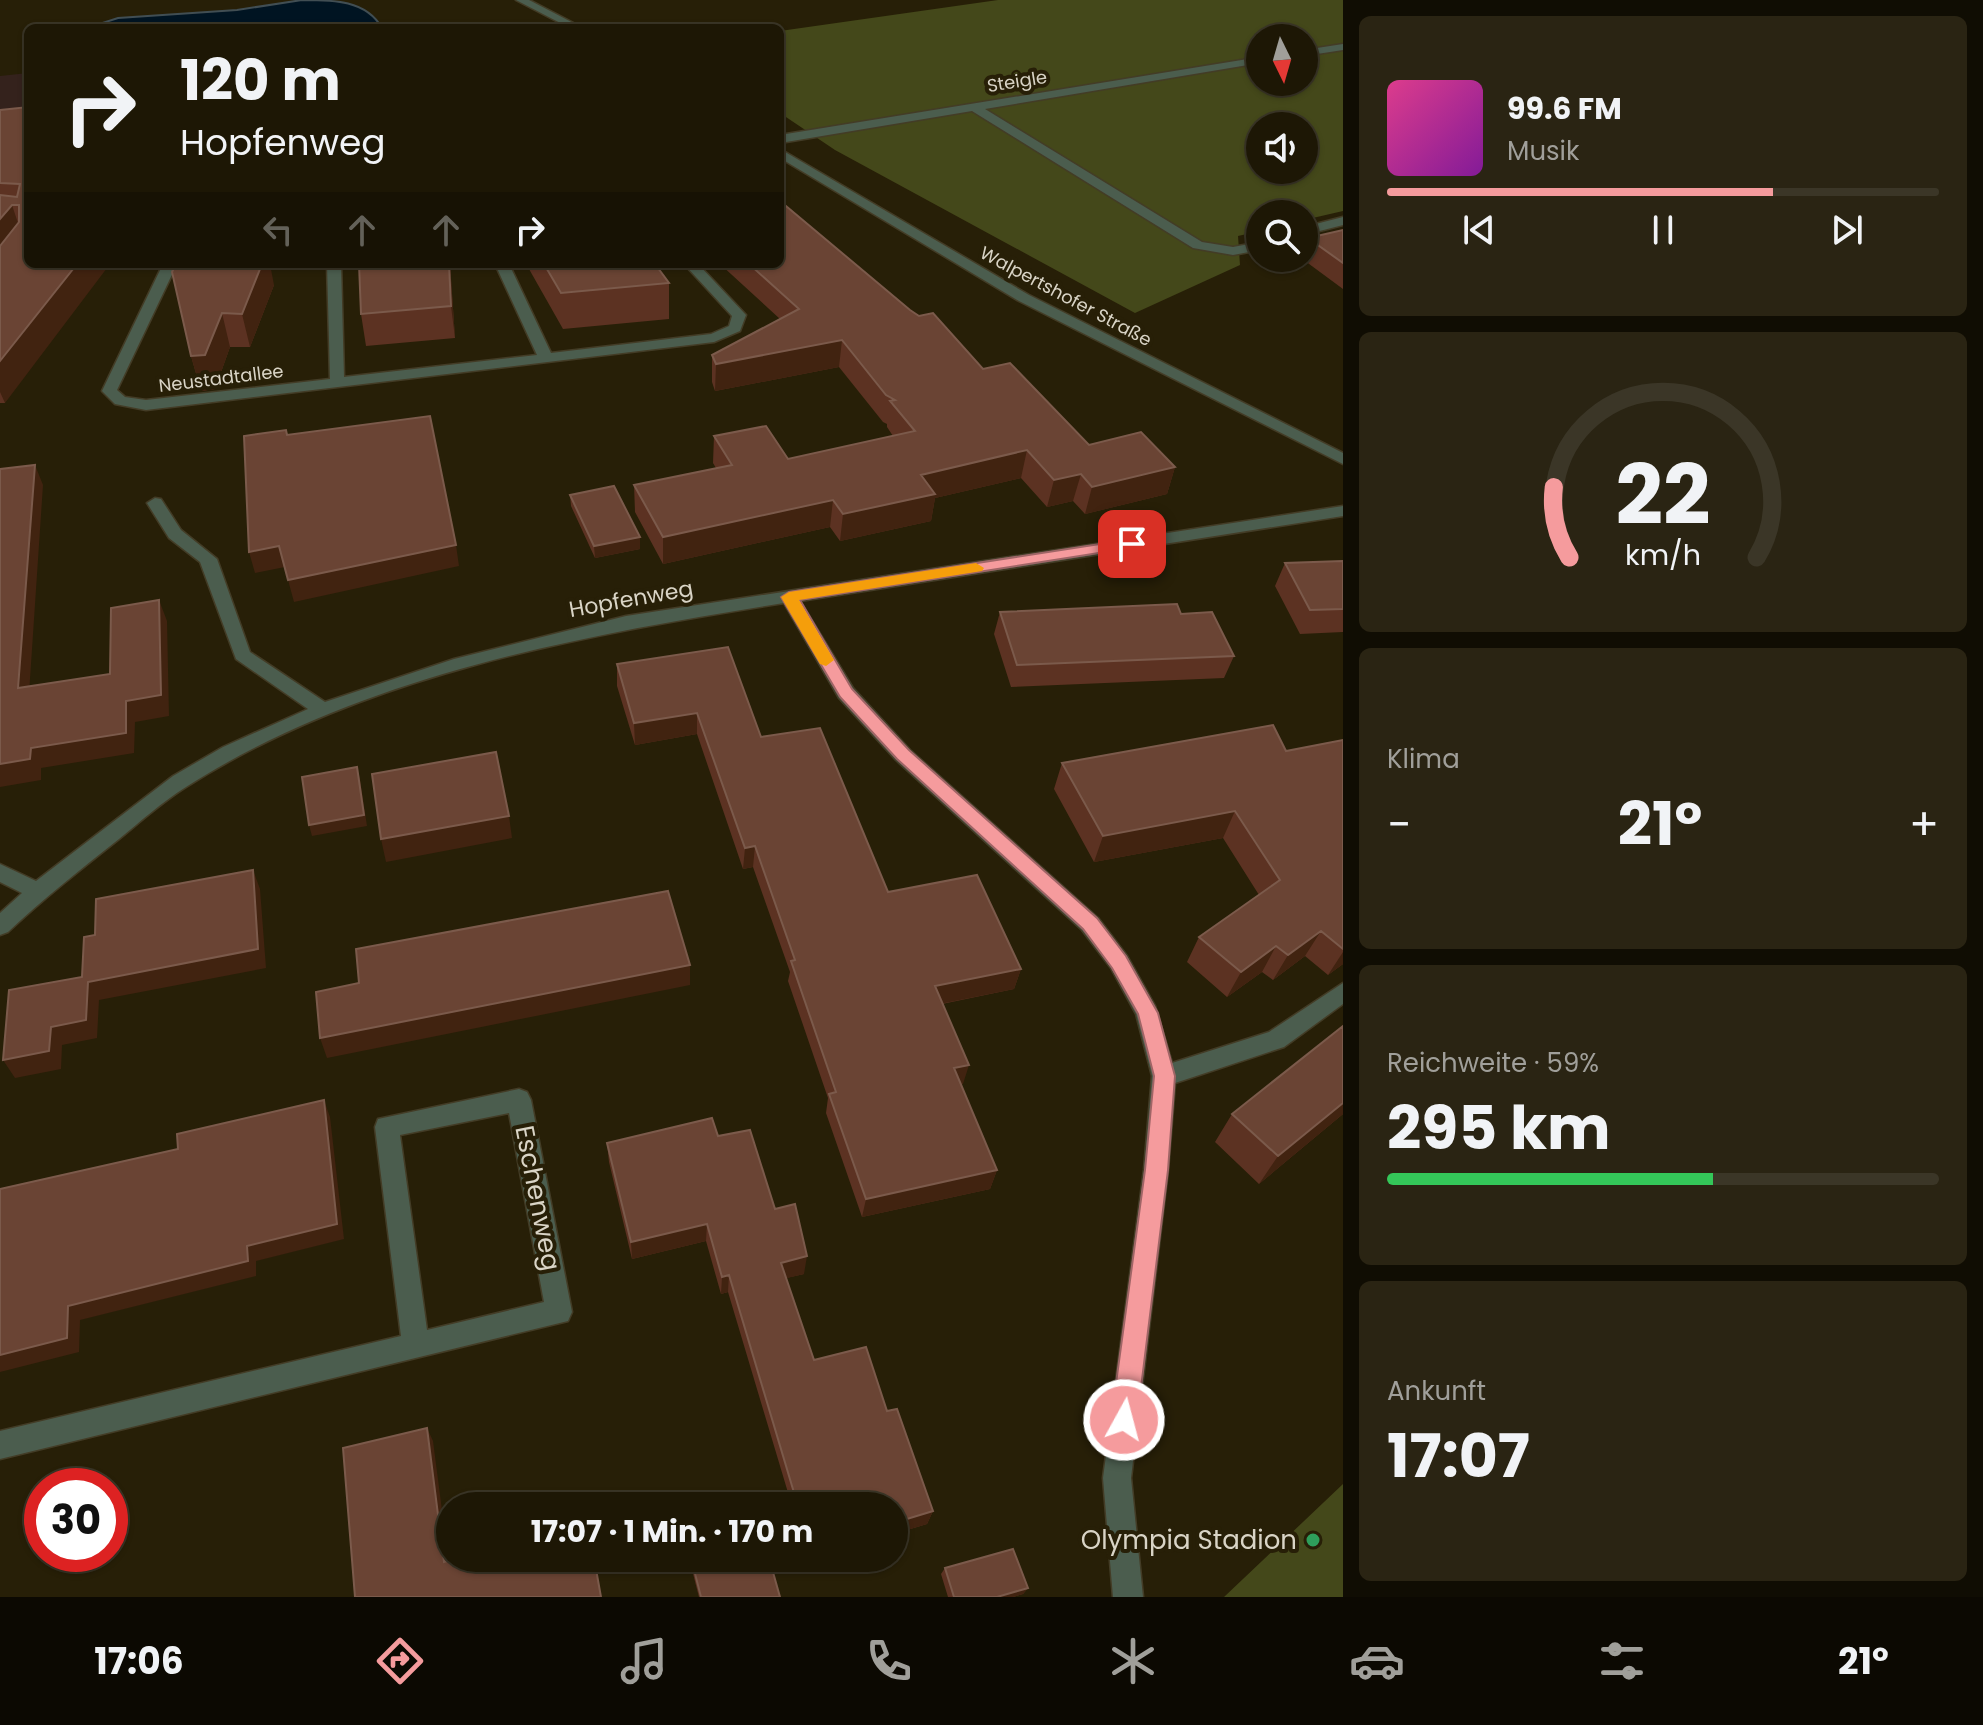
<!DOCTYPE html>
<html lang="de">
<meta charset="utf-8">
<style>
:root{--surface:#1d1705;--page:#2a2413;--text:#f1f3f6;--muted:#a09f9a;--line:#3b3627;--accent:#f59b9d}
body{margin:0;font-family:Poppins,sans-serif;background:var(--page);color:var(--text);height:100vh;display:flex;flex-direction:column;font-size:30px;white-space:nowrap}
*{box-sizing:border-box;margin:0}
p{font-size:26px;color:var(--muted)}
.icon{flex:none;width:44px;height:44px;fill:none;stroke:currentColor;stroke-width:2;stroke-linecap:round;stroke-linejoin:round}
.map{position:relative;flex:1;overflow:hidden}
.details{display:flex;flex-direction:column;gap:16px;padding:16px;background:#100d03;width:640px}
.details>*{flex:none}
.banner{position:absolute;left:24px;top:24px;width:760px;height:244px;border-radius:12px;box-shadow:0 2px 6px #0004,0 0 0 2px var(--line);background:#1d1705;color:var(--text);overflow:hidden}
.needle{width:52px;rotate:175deg}
.tools{position:absolute;left:1246px;top:24px;display:grid;gap:16px}
.tools a{display:grid;place-items:center;width:72px;height:72px;border-radius:50%;background:var(--surface);box-shadow:0 2px 6px #0004,0 0 0 2px var(--line);font-size:40px}
.speed{position:absolute;left:24px;top:1468px;display:flex;gap:16px;font-size:40px;font-weight:700;text-align:center}
.speed>*{display:grid;place-content:center;width:104px;height:104px;border-radius:50%;background:var(--surface);box-shadow:0 2px 6px #0004,0 0 0 2px var(--line);line-height:1}
.speed .limit{border:12px solid #d22;background:#fff;color:#111}
.pin{position:absolute;display:grid;place-items:center;width:68px;height:68px;color:#fff;margin:-34px;border-radius:16px;box-shadow:0 4px 12px #0006}
.me{position:absolute;width:88px;margin:-44px;rotate:7deg;stroke-linejoin:round;filter:drop-shadow(0 0 6px #0008)}
.turn{display:flex;align-items:center;gap:28px;height:168px;padding:0 24px;font-size:36px}
.turn .icon{width:104px;height:104px;stroke-width:2.5}
.turn b{display:block;font-size:56px;line-height:68px}
.lanes{display:flex;align-items:center;height:76px;padding:0 24px;background:#0003;justify-content:center;gap:40px;direction:ltr}
.lanes .off{opacity:.35}
.big{font-size:60px;font-weight:700;line-height:1.1}
.details .tile{flex:1;display:flex;flex-direction:column;justify-content:center;gap:12px;min-width:0;padding:0 28px;border-radius:12px;background:var(--page)}
.details .dial{align-items:center;gap:0}
.dial svg{height:208px;overflow:visible;fill:none;stroke:var(--line);stroke-width:7;stroke-linecap:round;text-anchor:middle}
.dial text{fill:var(--text);stroke:none}
.song{display:flex;align-items:center;gap:24px}
.cover{width:96px;height:96px;border-radius:12px;background:linear-gradient(135deg,hsl(330 70% 55%),hsl(290 70% 35%))}
.played{height:8px;border-radius:4px;background:linear-gradient(90deg,var(--accent) 70%,var(--line) 70%)}
.keys{display:flex;justify-content:space-around;direction:ltr}
.heat{display:flex;justify-content:space-between;align-items:center;font-size:44px;direction:ltr}
.charge{height:12px;border-radius:6px;background:linear-gradient(90deg,#34c759 59%,var(--line) 0)}
.trip{position:absolute;left:436px;top:1492px;width:472px;height:80px;border-radius:40px;background:var(--surface);box-shadow:0 2px 6px #0004,0 0 0 2px var(--line);font-weight:700;line-height:80px;text-align:center}
.tabs{display:flex;height:128px;justify-content:space-around;align-items:center;background:#0c0902;color:var(--muted)}
.tabs .icon{width:56px;height:56px}
.tabs .on{color:var(--accent)}
.tabs b{font-size:36px;color:var(--text)}
main{display:flex;flex:1;min-height:0}
.map>svg:first-child{display:block}
.education{fill:#34221c}
.green{fill:#44481a;fill-rule:evenodd}
.water{fill:#001422;stroke:#414e53;stroke-width:2}
.lines{fill:none;stroke-linecap:round;stroke-linejoin:round}
.minor-casing{stroke:#433c26;stroke-width:3}
.minor{fill:#4b5d4e;fill-rule:evenodd}
.wall{fill:#5c3222}
.shaded-wall{fill:#412310}
.building{fill:#6a4434;stroke:#7b5a4b;stroke-width:2}
.route{fill:#f59b9d;stroke:#9f6566;stroke-width:2}
.slow{fill:#f59e0b}
.leisure-dot{fill:#2e9e5b;stroke:#271f07;stroke-width:3}
.labels{text-anchor:middle;dominant-baseline:central;stroke-width:8;stroke-linejoin:round;paint-order:stroke}
.far-street-label{font-size:18px;fill:#d9d4c6;stroke:#271f07}
.street-label{font-size:22px;fill:#d9d4c6;stroke:#271f07}
.near-street-label{font-size:26px;fill:#d9d4c6;stroke:#271f07}
.near-poi-label{font-size:26px;fill:#d9d4c6;stroke:#271f07;text-anchor:end}
</style>
<main>
<div class="map">
<svg width="1343" height="1597" viewBox="0 0 1343 1597">
<rect width="100%" height="100%" fill="#271f07"/>
<!-- education -->
<path class="education" d="M28,73V191L0,189V76Z"/>
<!-- green -->
<path class="green" d="M998,0H1343V211L1304,220V214H1260V231L1238,236L1240,265L1135,313L835,150L780,113V31ZM1260,38H1304V82H1260ZM1260,126H1304V170H1260Z
M1343,1484V1597H1224Z"/>
<!-- water -->
<path class="water" d="M302,0C334,0 366,0 382,28H87L118,18L237,10Z"/>
<g class="lines">
<defs>
<path id="minor" d="M516,0H529L583,28H570Z
M1343,44V50L1304,56V50Z
M1260,57V63L985,109L1202,242L1233,247L1260,242V250L1233,255L1193,248L972,111L780,143V135Z
M780,149L1029,295L1343,453V464L1019,301L780,158Z
M1343,217V225L1304,235V227Z
M163,264H177L117,390L125,397L146,400L330,379L327,264H341L344,377L537,355L495,264H509L551,353L711,334L729,326L732,316L684,264H698L746,315L740,331L714,342L146,410L115,404L102,391Z
M155,498L161,499L181,530L217,559L250,652L325,702L454,659L626,616L1343,506V516L800,601L853,688L910,750L1098,918L1127,956L1155,1006L1172,1063L1269,1032L1343,983V1004L1284,1047L1175,1083L1168,1170L1131,1478L1143,1597H1113L1103,1478L1144,1170L1152,1076L1136,1014L1111,968L1082,930L896,760L839,698L784,603C582,635 361,675 186,787C162,802 141,821 119,839C81,869 43,899 8,932L0,935V913L22,893L0,882V864L36,881L173,776L223,747L308,709L236,659L200,562L169,538L147,503Z
M519,1089L527,1092L531,1100L572,1312L568,1321L0,1459V1431L401,1336L375,1127L378,1119ZM509,1113L544,1302L427,1330L400,1135Z"/>
</defs>
<!-- minor casing -->
<use href="#minor" class="minor-casing"/>
<!-- minor -->
<use href="#minor" class="minor"/>
</g>
<!-- wall -->
<path class="wall" d="M28,107L5,403H0V110Z
M1343,230V289L1301,258H1304V249L1308,238Z
M359,264H450L455,338L366,346L361,314Z
M521,264H655L669,283V319L563,329L529,269L524,270Z
M720,264H780L910,310L983,369L1089,445L1175,467L1167,494L1085,514L1073,501L1047,507L1021,478L935,498L931,521L840,541L830,527L663,564L635,512L634,485L716,468L713,463L714,436L788,459L893,436L887,427V424L883,422L839,367L715,391L712,382V355L780,319Z
M172,272L274,285L250,347H230L215,389L201,391L191,356Z
M570,495L640,537V549L595,558L571,506Z
M1343,561V632L1300,634L1275,586L1285,563Z
M1000,612L1181,614L1234,656L1224,678L1011,687L994,634Z
M617,664L761,737L888,892L1021,969L1014,989L942,1004L963,1084H961L997,1170L990,1189L862,1217L826,1113L828,1098L788,981L790,972L753,867L743,869L697,734L635,745L617,686Z
M1343,740V964L1328,975L1305,956L1273,980L1262,972L1227,997L1187,962L1199,937L1259,895L1223,838L1094,862L1054,789L1062,763L1286,751Z
M1343,1026V1114L1259,1184L1215,1142L1232,1114Z
M718,1136L775,1209L804,1274L786,1278L814,1360L887,1411L933,1511L927,1524L894,1534V1506H792L728,1292L721,1294L706,1241L632,1259L609,1162L607,1143Z
M689,1558H769L780,1597H699Z
M945,1568L1028,1588L1023,1594L1013,1597H948L941,1574Z"/>
<!-- shaded-wall -->
<path class="shaded-wall" d="M12,205L22,235L0,263V219Z
M77,264H110L5,403L0,392V361Z
M252,264H270L274,285L250,347L242,314Z
M449,264H450L455,338L451,306Z
M524,264H528L529,269L524,270Z
M222,313L230,347L215,389L201,391L191,356Z
M842,340L839,367L715,391L716,364Z
M1027,450L1021,478L935,498L931,521L840,541L843,514L921,475Z
M35,465L43,485L28,709L18,688Z
M1175,467L1167,494L1085,514L1092,487Z
M1081,474L1073,501L1047,507L1054,480Z
M833,500L830,527L663,564V537Z
M640,537V549L595,558L594,546Z
M456,545L459,566L294,602L288,580Z
M279,546L285,567L255,573L249,552Z
M159,600L167,621L169,716L135,722L134,753L41,768V780L0,787V764L126,701Z
M697,713V734L635,745L634,723Z
M357,767L360,779L367,826L312,836L309,825Z
M1235,811L1223,838L1094,862L1103,836Z
M509,816L512,838L386,862L381,839Z
M755,846L753,867L743,869L745,848Z
M253,870L260,889L266,968L99,1000L97,1038L62,1045L61,1069L15,1078L3,1060L51,1027L88,982Z
M1321,931L1305,956L1273,980L1288,955Z
M1276,946L1262,972L1227,997L1241,972Z
M1343,952V964L1328,975Z
M690,965V985L327,1058L320,1038Z
M1021,969L1014,989L930,1006L935,986Z
M969,1065L963,1084L949,1087L954,1068Z
M324,1100L330,1117L344,1239L256,1261V1276L80,1320L79,1352L0,1372V1355L68,1306L247,1246Z
M1343,1103V1114L1259,1184L1278,1156Z
M997,1170L990,1189L862,1217L866,1199Z
M707,1224L706,1241L632,1259L631,1242Z
M807,1256L804,1274L779,1280L781,1263Z
M729,1275L728,1292L721,1294L722,1277Z
M427,1428L433,1441L450,1572L444,1562Z
M933,1511L927,1524L894,1534V1523Z
M789,1558H814L787,1566Z
M1028,1588L1023,1594L1013,1597H997Z"/>
<!-- building -->
<path class="building" d="M28,107V264H77L0,361V246L19,222V205H12L0,219V195L17,197L20,184L0,183V110Z
M780,201L910,310L919,316L933,313L983,369L1010,363L1089,445L1141,432L1175,467L1092,487L1081,474L1054,480L1027,450L921,475L935,494L843,514L833,500L663,537L634,485L732,465L714,436L766,426L788,459L915,431L890,401L895,400L886,395L842,340L716,364L712,355L799,309L749,264H780Z
M1343,230V263L1308,238Z
M176,264H262L242,314L222,313L205,355L191,356L172,272Z
M359,264H449L451,306L361,314Z
M544,264H655L669,283L561,293Z
M430,416L456,545L288,580L279,546L249,552L244,436L286,430L287,435Z
M35,465L18,688L110,674L111,608L159,600L161,695L126,701V733L31,748L30,759L0,764V469Z
M614,486L640,537L594,546L570,495Z
M1343,561V609L1310,610L1285,563Z
M1177,604L1181,614L1212,612L1234,656L1017,665L1000,612Z
M728,647L761,737L820,728L888,892L977,875L1021,969L935,986L969,1065L954,1068L997,1170L866,1199L829,1094L836,1092L791,961L795,960L755,846L745,848L697,713L634,723L617,664Z
M1273,725L1286,751L1343,740V949L1321,931L1288,955L1276,946L1241,972L1199,937L1280,880L1235,811L1103,836L1062,763Z
M496,752L509,816L381,839L372,774Z
M357,767L364,815L309,825L302,777Z
M253,870L258,949L88,982L86,1020L51,1027L49,1051L3,1060L9,990L82,977L84,937L95,935L96,899Z
M668,891L690,965L320,1038L316,992L359,983L356,949Z
M1343,1026V1103L1278,1156L1232,1114Z
M324,1100L337,1224L247,1246L248,1261L68,1306L67,1338L0,1355V1189L178,1149L177,1134Z
M712,1118L718,1136L750,1130L775,1209L795,1204L807,1256L781,1263L814,1360L866,1347L887,1411L897,1409L933,1511L894,1523V1506H798L729,1275L722,1277L707,1224L631,1242L607,1143Z
M427,1428L444,1562L458,1558H594L601,1597H355L343,1448Z
M1013,1549L1028,1588L997,1597H954L945,1568Z
M691,1558H769L780,1597H701Z"/>
<!-- route -->
<path class="route" d="M1132,539L1137,540V547L800,600L852,689L909,750L1097,918L1126,956L1158,1013L1175,1076L1168,1170L1137,1420L1133,1429L1124,1433L1115,1429L1111,1420L1145,1170L1154,1076L1138,1014L1112,968L1083,929L897,759L840,697L781,597L789,592Z"/>
<!-- slow -->
<path class="slow" d="M976,563L984,568L982,571L799,600L834,660L826,666L820,664L781,597L789,592Z"/>
<!-- markers -->
<circle class="leisure-dot" cx="1313" cy="1540" r="8"/>
<g class="labels">
<!-- far-street labels -->
<g class="far-street-label">
<text transform="translate(1017 81) rotate(-9)">Steigle</text>
<text transform="translate(1066 296) rotate(28)">Walpertshofer Straße</text>
<text transform="translate(221 378) rotate(-7)">Neustadtallee</text>
</g>
<!-- street labels -->
<g class="street-label">
<text transform="translate(631 599) rotate(-10)">Hopfenweg</text>
</g>
<!-- near-street labels -->
<g class="near-street-label">
<text transform="translate(538 1198) rotate(79)">Eschenweg</text>
</g>
<!-- near-poi labels -->
<g class="near-poi-label">
<text x="1297" y="1540">Olympia Stadion</text>
</g>
</g>
</svg>
<div class="tools">
<a><svg class="needle" viewBox="-14 -14 28 28"><path d="M0-13l5 13h-10z" fill="#e53935"/><path d="M0 13l5-13h-10z" fill="#a09f9a"/></svg></a>
<a><svg class="icon" aria-label="sound" viewBox="0 0 24 24"><path d="M4 9h4l5-4v14l-5-4H4zM17 9q2 3 0 6"/></svg></a>
<a><svg class="icon" aria-label="search" viewBox="0 0 24 24"><circle cx="10" cy="10" r="6"/><path d="M15 15l6 6"/></svg></a>
</div>
<div class="speed"><div class="limit">30</div></div>
<div class="pin" style="left:1132px;top:544px;background:#d93025"><svg class="icon" aria-label="arrive" viewBox="0 0 24 24"><path d="M6 21V4h12l-3 4 3 4H6"/></svg></div>
<svg class="me" style="left:1124px;top:1420px" viewBox="-20 -20 40 40"><circle r="17" fill="#f59b9d" stroke="#fff" stroke-width="3"/><path d="M0-11L8 9 0 5-8 9z" fill="#fff"/></svg>
<div class="trip">17:07 · 1 Min. · 170 m</div>
<div class="banner">
<div class="turn"><svg class="icon" aria-label="right" viewBox="0 0 24 24"><path d="M7 20v-9h11M14 6l5 5-5 5"/></svg><div><b>120 m</b>Hopfenweg</div></div>
<div class="lanes"><svg class="icon off" aria-label="left" viewBox="0 0 24 24"><path d="M17 20v-9H6M10 6l-5 5 5 5"/></svg><svg class="icon off" aria-label="ahead" viewBox="0 0 24 24"><path d="M12 20V5M6 11l6-6 6 6"/></svg><svg class="icon off" aria-label="ahead" viewBox="0 0 24 24"><path d="M12 20V5M6 11l6-6 6 6"/></svg><svg class="icon" aria-label="right" viewBox="0 0 24 24"><path d="M7 20v-9h11M14 6l5 5-5 5"/></svg></div>
</div>
</div>
<section class="details">
<div class="tile">
<div class="song"><i class="cover"></i><div><b>99.6 FM</b><p>Musik</p></div></div>
<div class="played"></div>
<div class="keys"><svg class="icon" aria-label="previous" viewBox="0 0 24 24"><path d="M18 5L8 12l10 7zM5 5v14"/></svg><svg class="icon" aria-label="pause" viewBox="0 0 24 24"><path d="M8 5v14M16 5v14"/></svg><svg class="icon" aria-label="next" viewBox="0 0 24 24"><path d="M6 5l10 7-10 7zM19 5v14"/></svg></div>
</div>
<div class="tile dial"><svg viewBox="0 0 100 80">
<path d="M14 69A42 42 0 1 1 86 69"/>
<path d="M14 69A42 42 0 0 1 8 42" stroke="#f59b9d"/>
<text x="50" y="56" font-size="32" font-weight="700">22</text>
<text x="50" y="72" font-size="11">km/h</text>
</svg></div>
<div class="tile"><p>Klima</p>
<div class="heat"><a>−</a><b class="big">21°</b><a>+</a></div>
</div>
<div class="tile"><p>Reichweite · 59%</p><b class="big">295 km</b><div class="charge"></div></div>
<div class="tile"><p>Ankunft</p><b class="big">17:07</b></div>
</section>
</main>
<nav class="tabs">
<b>17:06</b>
<svg class="icon on" aria-label="directions" viewBox="0 0 24 24"><path d="M12 3l9 9-9 9-9-9zM9 14v-3h6M13 9l2 2-2 2"/></svg>
<svg class="icon" aria-label="music" viewBox="0 0 24 24"><path d="M9 18V5l10-2v13"/><circle cx="6" cy="18" r="3"/><circle cx="16" cy="16" r="3"/></svg>
<svg class="icon" aria-label="phone" viewBox="0 0 24 24"><path d="M5 4h4l2 5-3 2q2 4 5 5l2-3 5 2v4C11 20 4 13 5 4z"/></svg>
<svg class="icon" aria-label="climate" viewBox="0 0 24 24"><path d="M12 3v18M4 7l16 10M4 17L20 7"/></svg>
<svg class="icon" aria-label="car" viewBox="0 0 24 24"><path d="M5 17H2v-5l4-1 3-4h7l3 4 3 1v5h-3M9 17h6M6 11h13"/><circle cx="7" cy="17" r="2"/><circle cx="17" cy="17" r="2"/></svg>
<svg class="icon" aria-label="filters" viewBox="0 0 24 24"><path d="M4 7h16M4 17h16"/><circle cx="9" cy="7" r="2"/><circle cx="15" cy="17" r="2"/></svg>
<b>21°</b>
</nav>
